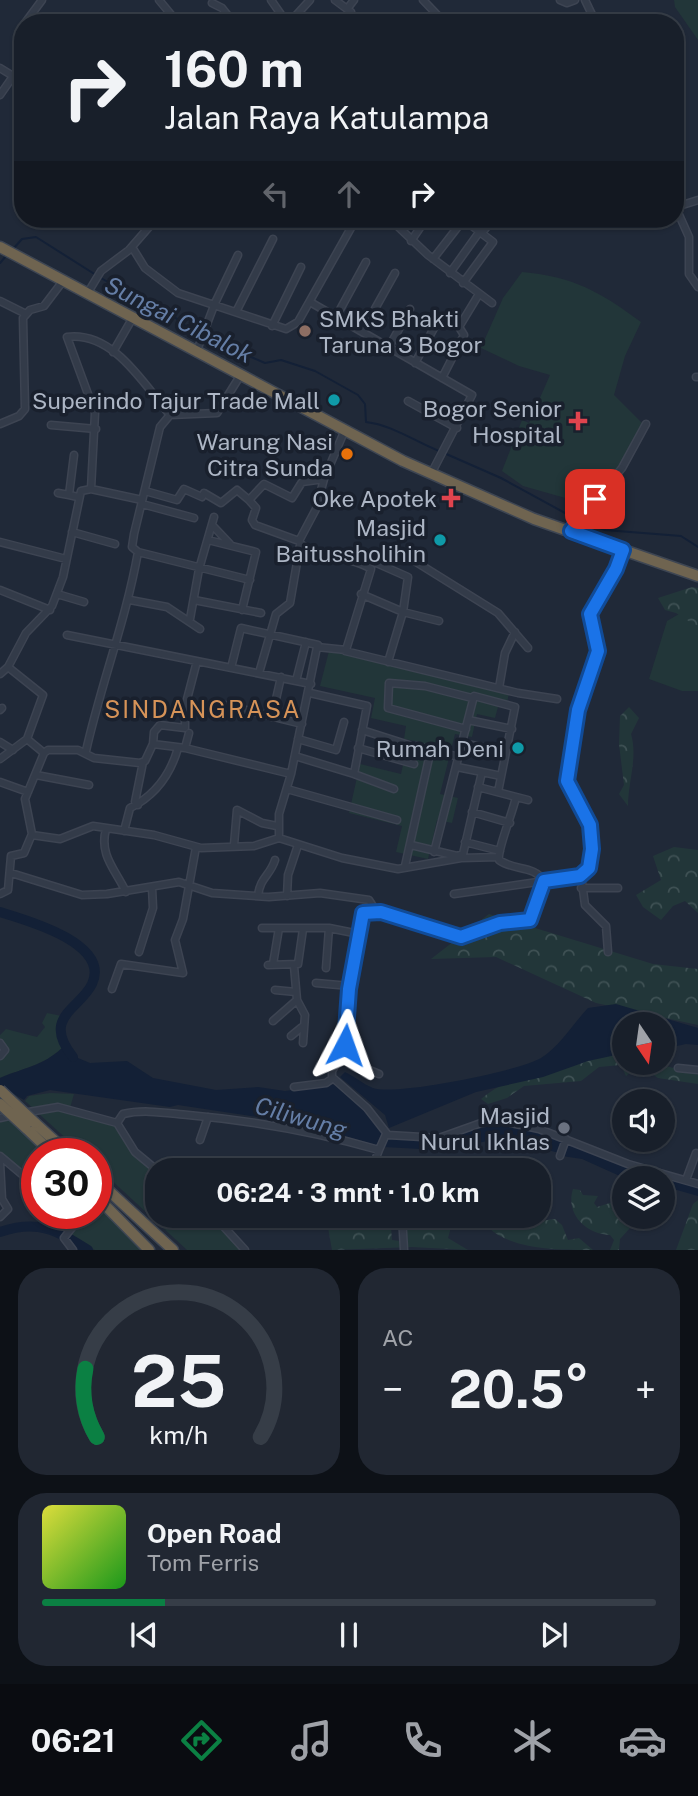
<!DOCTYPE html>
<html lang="id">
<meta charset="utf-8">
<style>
:root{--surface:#181f2a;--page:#212732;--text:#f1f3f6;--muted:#9fa2a8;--line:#363d47;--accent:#0b8043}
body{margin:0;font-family:"Public Sans",sans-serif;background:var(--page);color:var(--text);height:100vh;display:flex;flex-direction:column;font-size:26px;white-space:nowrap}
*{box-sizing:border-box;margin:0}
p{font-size:23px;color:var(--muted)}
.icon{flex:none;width:38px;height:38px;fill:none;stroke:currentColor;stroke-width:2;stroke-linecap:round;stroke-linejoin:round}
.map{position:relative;height:1250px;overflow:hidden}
.side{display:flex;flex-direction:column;gap:18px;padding:18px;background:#0d1117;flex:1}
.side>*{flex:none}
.hud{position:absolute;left:14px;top:14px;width:670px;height:214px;border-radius:28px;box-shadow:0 2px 5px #0004,0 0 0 2px var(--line);background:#181f2a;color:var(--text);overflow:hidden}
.needle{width:46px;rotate:167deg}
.buttons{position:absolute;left:612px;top:1012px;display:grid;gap:14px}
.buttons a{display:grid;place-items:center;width:63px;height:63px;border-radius:50%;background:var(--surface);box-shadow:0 2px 5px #0004,0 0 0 2px var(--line);font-size:35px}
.speed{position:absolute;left:21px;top:1138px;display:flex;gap:14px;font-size:35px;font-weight:700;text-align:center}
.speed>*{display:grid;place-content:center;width:91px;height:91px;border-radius:50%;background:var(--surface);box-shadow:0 2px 5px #0004,0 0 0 2px var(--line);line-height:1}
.speed .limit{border:10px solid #d22;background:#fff;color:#111}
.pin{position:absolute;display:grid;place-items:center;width:60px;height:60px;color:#fff;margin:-30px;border-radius:14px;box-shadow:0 4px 10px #0006}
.me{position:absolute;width:77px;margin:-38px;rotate:4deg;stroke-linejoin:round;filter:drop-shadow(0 0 5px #0008)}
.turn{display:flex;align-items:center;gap:24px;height:147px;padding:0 35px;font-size:32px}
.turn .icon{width:91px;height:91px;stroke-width:2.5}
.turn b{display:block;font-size:49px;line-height:60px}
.lanes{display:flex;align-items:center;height:66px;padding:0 35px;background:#0003;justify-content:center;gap:35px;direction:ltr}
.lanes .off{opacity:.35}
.big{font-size:52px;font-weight:700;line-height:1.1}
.side .card{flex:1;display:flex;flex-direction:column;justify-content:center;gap:10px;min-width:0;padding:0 24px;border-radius:28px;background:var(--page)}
.side .dial{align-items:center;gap:0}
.dial svg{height:182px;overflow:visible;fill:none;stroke:var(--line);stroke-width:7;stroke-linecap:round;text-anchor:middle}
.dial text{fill:var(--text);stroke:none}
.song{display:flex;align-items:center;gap:21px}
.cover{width:84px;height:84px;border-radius:10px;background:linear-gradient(135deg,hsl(60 70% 55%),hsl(120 70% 35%))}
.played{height:7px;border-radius:4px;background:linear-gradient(90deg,var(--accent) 20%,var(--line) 20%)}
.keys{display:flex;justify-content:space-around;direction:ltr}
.heat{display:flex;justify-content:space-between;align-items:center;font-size:38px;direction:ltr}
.side .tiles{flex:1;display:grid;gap:18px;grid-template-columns:1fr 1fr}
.card:last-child{grid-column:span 2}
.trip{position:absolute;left:145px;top:1158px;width:406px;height:70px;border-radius:28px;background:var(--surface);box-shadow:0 2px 5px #0004,0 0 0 2px var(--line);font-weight:700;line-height:70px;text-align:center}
.dock{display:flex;height:112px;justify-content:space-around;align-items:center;background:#0a0c11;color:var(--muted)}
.dock .icon{width:49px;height:49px}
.dock .active{color:var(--accent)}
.dock b{font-size:32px;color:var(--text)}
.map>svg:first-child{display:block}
.green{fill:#223639}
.forest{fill:url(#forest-crowns)}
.water{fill:#132036}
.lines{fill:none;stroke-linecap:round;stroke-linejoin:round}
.stream{stroke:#132036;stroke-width:2}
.river{stroke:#132036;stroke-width:10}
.street-casing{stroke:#3d4452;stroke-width:9}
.highway-casing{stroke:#3e4653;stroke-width:13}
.street{stroke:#333b49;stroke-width:6}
.highway{stroke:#6f6450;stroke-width:10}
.highway-bridge-casing{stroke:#3e4653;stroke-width:13;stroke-linecap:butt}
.highway-bridge{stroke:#6f6450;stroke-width:10}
.route-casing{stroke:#114b97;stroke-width:18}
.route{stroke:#1a73e8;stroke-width:12}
.education-dot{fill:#8d6e63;stroke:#19202d;stroke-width:2.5}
.culture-dot{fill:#0f9aa8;stroke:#19202d;stroke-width:2.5}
.health-dot{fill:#e0444e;stroke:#19202d;stroke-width:2.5}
.food-dot{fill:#e8710a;stroke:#19202d;stroke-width:2.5}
.worship-dot{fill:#6b7280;stroke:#19202d;stroke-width:2.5}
.labels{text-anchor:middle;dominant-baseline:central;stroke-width:7;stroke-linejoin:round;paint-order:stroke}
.poi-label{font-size:23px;fill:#adb6c5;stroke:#19202d;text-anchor:end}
.water-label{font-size:24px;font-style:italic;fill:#657ea6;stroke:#19202d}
.neighbourhood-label{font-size:24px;letter-spacing:2px;fill:#d69358;stroke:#19202d}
</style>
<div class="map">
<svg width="698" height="1250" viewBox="0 0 698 1250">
<defs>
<pattern id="forest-crowns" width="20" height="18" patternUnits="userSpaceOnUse" patternTransform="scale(1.75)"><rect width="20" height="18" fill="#223639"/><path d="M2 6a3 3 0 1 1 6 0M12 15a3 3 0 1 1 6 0" fill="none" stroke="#3f5154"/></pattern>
</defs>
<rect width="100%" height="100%" fill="#202938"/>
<!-- green -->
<path class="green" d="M674,0H698V40L675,7Z
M522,272C574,277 599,291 641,322L625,356L614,395L645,426L619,468L590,505L523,486L502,471L522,420L529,423L550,375L519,366L481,348L503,298Z
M679,614L698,618V691H682L649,679L667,621Z
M329,651L509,693L506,708L498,707L495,718L477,714L472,737L455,734L440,794L458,798L452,823L437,820L428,859L396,852L402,826L349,813L360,764L401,774L403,765L414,767L420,742L404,739L406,726L371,718L375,698L320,686Z
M47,1013L62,1016L56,1025L62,1048C43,1066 23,1068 0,1078V1035L6,1029L37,1037L45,1027L42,1023Z
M50,1093L74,1094L70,1108L35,1110L25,1101L29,1096Z
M0,1104L52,1153H37V1187L0,1156Z
M62,1109L116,1120L133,1150L158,1171V1216H214L246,1250H187L96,1166V1153H82L38,1113Z
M96,1196L149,1250H95L67,1235L74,1225L66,1213H96Z"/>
<!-- forest -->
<path class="forest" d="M692,587L698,588V627L676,613L665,610L658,598Z
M629,707L639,718L631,734C638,758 628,781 628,806L619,794L624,785L619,744L620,716Z
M674,847L698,850V913L685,901L673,906L661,920L643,907L636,895L661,880L653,856Z
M489,914L653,964L698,969V1025L596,1003L496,957L431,959Z
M625,1050V1062H652L698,1075V1084L658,1078L639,1065L626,1076L621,1065L599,1067L581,1081L524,1086L507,1098L488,1104L481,1099C515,1070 580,1057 625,1050Z
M573,1189L580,1190L583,1195L598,1196L594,1203L597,1207L613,1202L625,1212L630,1228L620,1239L619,1250H610L614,1240L610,1235C586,1234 565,1214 573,1189Z
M698,1200V1250H676L693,1204Z
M326,1216H390L392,1240L408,1242L404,1216H461L452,1223L448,1238L468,1250L412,1247L332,1250Z
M480,1216H516L519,1220L532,1222L555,1219L562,1225L568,1240L579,1238L593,1250C555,1250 497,1250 480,1216Z"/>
<!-- water -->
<path class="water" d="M616,1004L698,1028V1045L686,1044L663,1049V1024H625V1053L588,1061L543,1077L476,1092L389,1128L385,1115L340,1077L345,1072C354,1076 363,1084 373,1088C395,1096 519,1071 541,1058C560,1046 573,1024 588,1008Z
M62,1048H68L78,1058L90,1063L127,1061L153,1078L216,1090L258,1087L285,1091L337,1084L385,1132L380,1146L303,1124L178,1105L170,1107L50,1090L27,1096L24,1100L0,1086V1078C23,1068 43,1066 62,1048Z
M511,1123L563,1140L559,1153L503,1138L441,1150V1140L492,1125Z
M387,1136L439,1140V1150L384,1147Z
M566,1141L629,1166L622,1177L582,1159L562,1156Z
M631,1167L698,1188V1196L663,1186V1178H626Z"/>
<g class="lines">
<!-- stream -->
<path class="stream" d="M13,249L22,239L36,237L96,275
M0,263L6,256
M101,278L144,303L171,314L193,332L265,363L281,360L315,371L358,395L365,404L366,422C392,425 414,441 439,451
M444,453L501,478L576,519
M582,521L605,530L681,536L698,547"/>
<!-- river -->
<path class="river" d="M0,912C26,920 111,943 92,984C80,1009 41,1017 73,1057
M0,1232C38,1219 56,1230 88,1250"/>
<defs>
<path id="street" d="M159,0L178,23
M271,0L287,23
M335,0L351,12
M423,0L445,23
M560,0L567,3L575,0
M585,0L596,23
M212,3L222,8L234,23
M347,9L354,0
M25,23L42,0
M289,23L310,0
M23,27L18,40L23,51
M0,68L13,76
M0,95L23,62
M676,207L698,200
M676,208L689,237V274L698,287
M369,219L376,223L380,219
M390,219L428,255L492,303
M482,233L493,219
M411,241L426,219
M132,247L145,268L178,293L286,329L298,322L356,219
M433,259L464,219
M450,273L480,231
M463,283L493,242L463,219
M87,294L101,271L129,250L156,219
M0,301L26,314
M310,302L472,395L431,474
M236,312L273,239
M336,317L366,262
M272,326L301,267
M362,332L395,273
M389,347L410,309
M113,352L132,319
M196,353L215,303L238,255
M415,363L440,317
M696,377H698
M442,378L464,335L459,327L479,294
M408,401L457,428
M0,424L19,416L25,409L23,318L30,310L44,306L63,281
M51,425L96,429
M74,455L69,495L78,497
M91,489L95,413L67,337C114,331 144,385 170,415
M145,491L177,500L184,489L202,497L204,493L221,503L237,490L249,500
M58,493L69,495
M142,504L194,518
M212,525L230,544
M571,531L622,468L646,424
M72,532L115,544
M208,540L256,552L242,610
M299,541L255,525L252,520L256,508L249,500L264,484L292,498L302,482L324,479
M0,542L66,559
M138,552L250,580
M408,557L498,613L528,648
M374,562L408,577L403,612L388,662
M0,590L50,610
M57,594L84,602
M361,594L403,612L439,621
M130,600L167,607L200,629
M194,600L261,613
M190,619L199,569L214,517
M67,635L311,684
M345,651L518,693L557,699
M231,668L241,628L318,645
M259,673L276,614L290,603L300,545
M0,674L8,667L26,633L52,606L63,577L81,491L91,489L142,500
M296,681L306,642
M499,688L505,653L515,632
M226,705L302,724
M0,710L2,708
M272,717L281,677
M468,720L512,729
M466,729L388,708L389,683L425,686L472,698
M362,730L409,745
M27,739L44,753L48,750H78L94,758L140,763L145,761L153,744L185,748L291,774
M298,739L336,750L344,722
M0,742L13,750
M462,743L506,752
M153,744L154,732L160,725L185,728V707L197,661
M417,746L459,757
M185,748L189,733
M358,748L414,764
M86,751C101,684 126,620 138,552L132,547L134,534L160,427L170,415L217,413L240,376
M295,756L354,774L367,706L310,693
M0,759L27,739L43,695L8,667
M482,772L501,776
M354,774L394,789
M36,775L89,785
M0,782L28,792
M478,787L528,800
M287,789L397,820
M516,797C513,812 497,850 499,860C514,871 534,865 544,881
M138,805L135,802L143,762
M472,812L510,823
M106,829C99,855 115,869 126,892
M124,831L130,808C154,796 170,776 178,748
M32,835L60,839L93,826L154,835L201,848L254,846L279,838
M279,838V814L291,774L317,647L346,650L371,569C353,556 305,555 299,541L316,509L324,479L344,432
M279,838L342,858L398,869L461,858L499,857
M465,842L500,851
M234,845L237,810L262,823L277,826
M411,845L457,856L463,854L482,772L457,767
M434,852L474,696L515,707L498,792
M405,866L431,749
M11,873L82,895L107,894L179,882L212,893L269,897L320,893L369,900L376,911
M581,875L585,905L606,926L608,952
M544,881L531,919L498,924L461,937L391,914L363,913L349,989L345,1048L332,1071V1077L367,1108L388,1135L439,1138L481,1123L502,1121L539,1129L628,1164L698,1184
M581,888H618
M0,894L8,890L11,856L24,853L32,834L25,799L44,753
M454,894L579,876L589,868C593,852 594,832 587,817C581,803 566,792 568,777L578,710L598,651L591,614L618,566L623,549
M258,896C260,877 270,876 275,860
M287,896L288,875L298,845
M262,928H329L359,934
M139,952L153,908L152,887
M273,964L279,928
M268,965L298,964L303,929
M294,966L297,1000L305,1015L303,1043
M326,968L329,928
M316,983L350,986
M112,989L121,964L183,973L175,940L183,919L196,847
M275,990L296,992
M273,1021L297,1000
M291,1036L302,1027
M0,1043L5,1050L0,1056
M340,1058L379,1074
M678,1068L698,1070
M294,1087L326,1083L333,1078
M23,1113L58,1107L117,1123
M0,1118L13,1115
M117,1123L123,1114C144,1109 166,1113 188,1115C255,1121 314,1131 379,1150L386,1134
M117,1123L135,1152L158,1171
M200,1140L208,1117
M0,1156L37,1187
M560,1156L566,1139
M0,1163L2,1199L8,1209L0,1217
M371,1171L379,1150
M686,1180L696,1153
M66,1213L74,1225L64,1238L73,1250
M214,1216L245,1250
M402,1216L404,1250"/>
<path id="highway" d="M0,247L403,461L534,519L698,576
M35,1123L68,1153
M26,1128L52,1153
M96,1179L173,1250
M96,1196L149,1250"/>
</defs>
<!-- street casing -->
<use href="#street" class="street-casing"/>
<!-- highway casing -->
<use href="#highway" class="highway-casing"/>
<!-- street -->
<use href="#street" class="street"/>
<!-- highway -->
<use href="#highway" class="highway"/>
<defs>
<path id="highway-bridge" d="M0,1090L35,1123
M0,1104L26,1128"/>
</defs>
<!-- highway-bridge casing -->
<use href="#highway-bridge" class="highway-bridge-casing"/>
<!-- highway-bridge -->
<use href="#highway-bridge" class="highway-bridge"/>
</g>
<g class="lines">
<defs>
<path id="route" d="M345,1045L349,989L363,913L381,912L461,937L500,923L530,920L544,881L580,876L589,868L592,849L590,825L567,781L578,710L598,651L590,614L616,569L623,550L571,531L595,499"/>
</defs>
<!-- route casing -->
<use href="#route" class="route-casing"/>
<!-- route -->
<use href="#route" class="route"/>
</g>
<!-- markers -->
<circle class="education-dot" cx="305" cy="331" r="7"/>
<g class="culture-dot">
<circle cx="334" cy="400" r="7"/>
<circle cx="440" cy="540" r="7"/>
<circle cx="518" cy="748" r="7"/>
</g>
<g class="health-dot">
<path d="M574.5 410.5h7v7h7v7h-7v7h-7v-7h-7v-7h7z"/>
<path d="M447.5 487.5h7v7h7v7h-7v7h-7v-7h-7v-7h7z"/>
</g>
<circle class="food-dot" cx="347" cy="454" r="7"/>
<circle class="worship-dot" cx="564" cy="1128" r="7"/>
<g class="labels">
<!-- poi labels -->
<g class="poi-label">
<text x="319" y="318" text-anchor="start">SMKS Bhakti<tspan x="319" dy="26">Taruna 3 Bogor</tspan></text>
<text x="320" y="400">Superindo Tajur Trade Mall</text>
<text x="562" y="408">Bogor Senior<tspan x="562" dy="26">Hospital</tspan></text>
<text x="333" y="441">Warung Nasi<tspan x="333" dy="26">Citra Sunda</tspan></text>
<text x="437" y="498">Oke Apotek</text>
<text x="426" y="527">Masjid<tspan x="426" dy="26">Baitussholihin</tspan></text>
<text x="504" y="748">Rumah Deni</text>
<text x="550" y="1115">Masjid<tspan x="550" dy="26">Nurul Ikhlas</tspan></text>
</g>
<!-- water labels -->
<g class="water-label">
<text transform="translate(179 319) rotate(27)">Sungai Cibalok</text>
<text transform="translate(301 1117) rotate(16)">Ciliwung</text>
</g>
<!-- neighbourhood labels -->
<g class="neighbourhood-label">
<text x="203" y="709">SINDANGRASA</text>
</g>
</g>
</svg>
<div class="buttons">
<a><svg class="needle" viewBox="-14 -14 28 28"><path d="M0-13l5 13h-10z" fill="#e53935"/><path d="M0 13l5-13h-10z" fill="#9fa2a8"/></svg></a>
<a><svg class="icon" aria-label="sound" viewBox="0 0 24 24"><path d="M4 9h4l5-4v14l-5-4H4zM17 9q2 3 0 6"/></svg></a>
<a><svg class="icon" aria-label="layers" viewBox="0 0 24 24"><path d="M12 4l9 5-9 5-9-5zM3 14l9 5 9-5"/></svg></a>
</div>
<div class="speed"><div class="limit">30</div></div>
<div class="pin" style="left:595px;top:499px;background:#d93025"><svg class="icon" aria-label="arrive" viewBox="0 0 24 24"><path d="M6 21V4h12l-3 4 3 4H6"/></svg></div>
<svg class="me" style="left:345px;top:1045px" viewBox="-20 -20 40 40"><path d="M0-17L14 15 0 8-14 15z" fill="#1a73e8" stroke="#fff" stroke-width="4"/></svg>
<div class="trip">06:24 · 3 mnt · 1.0 km</div>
<div class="hud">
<div class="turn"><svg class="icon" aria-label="right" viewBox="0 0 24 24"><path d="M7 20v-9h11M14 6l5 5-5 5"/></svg><div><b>160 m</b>Jalan Raya Katulampa</div></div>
<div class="lanes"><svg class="icon off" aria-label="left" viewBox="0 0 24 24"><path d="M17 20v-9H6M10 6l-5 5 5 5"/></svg><svg class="icon off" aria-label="ahead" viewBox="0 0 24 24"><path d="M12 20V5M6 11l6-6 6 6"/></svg><svg class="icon" aria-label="right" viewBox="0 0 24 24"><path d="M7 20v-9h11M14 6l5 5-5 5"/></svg></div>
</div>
</div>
<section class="side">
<div class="tiles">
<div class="card dial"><svg viewBox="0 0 100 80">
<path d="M14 69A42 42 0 1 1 86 69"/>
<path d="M14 69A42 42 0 0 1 9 39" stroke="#0b8043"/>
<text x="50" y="56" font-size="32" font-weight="700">25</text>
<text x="50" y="72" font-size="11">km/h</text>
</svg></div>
<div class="card"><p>AC</p>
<div class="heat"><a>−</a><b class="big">20.5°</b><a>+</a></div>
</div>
<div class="card">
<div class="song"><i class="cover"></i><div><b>Open Road</b><p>Tom Ferris</p></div></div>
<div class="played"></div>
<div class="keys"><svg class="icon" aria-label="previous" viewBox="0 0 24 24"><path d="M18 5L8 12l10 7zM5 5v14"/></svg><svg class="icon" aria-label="pause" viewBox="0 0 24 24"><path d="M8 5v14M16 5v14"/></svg><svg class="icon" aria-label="next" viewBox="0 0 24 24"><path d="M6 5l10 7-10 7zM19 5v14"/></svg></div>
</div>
</div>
</section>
<nav class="dock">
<b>06:21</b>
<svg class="icon active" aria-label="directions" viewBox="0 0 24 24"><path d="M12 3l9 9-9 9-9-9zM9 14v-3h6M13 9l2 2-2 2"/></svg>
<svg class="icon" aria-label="music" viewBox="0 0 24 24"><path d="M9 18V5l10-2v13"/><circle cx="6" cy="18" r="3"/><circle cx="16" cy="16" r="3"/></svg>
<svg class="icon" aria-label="phone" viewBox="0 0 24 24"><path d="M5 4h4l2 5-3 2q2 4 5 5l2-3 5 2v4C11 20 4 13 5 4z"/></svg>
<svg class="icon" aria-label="climate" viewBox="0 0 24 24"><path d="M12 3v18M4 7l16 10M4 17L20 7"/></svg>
<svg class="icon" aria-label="car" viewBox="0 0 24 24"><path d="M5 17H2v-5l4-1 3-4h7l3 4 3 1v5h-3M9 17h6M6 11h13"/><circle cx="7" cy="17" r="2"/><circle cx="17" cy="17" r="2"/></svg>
</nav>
